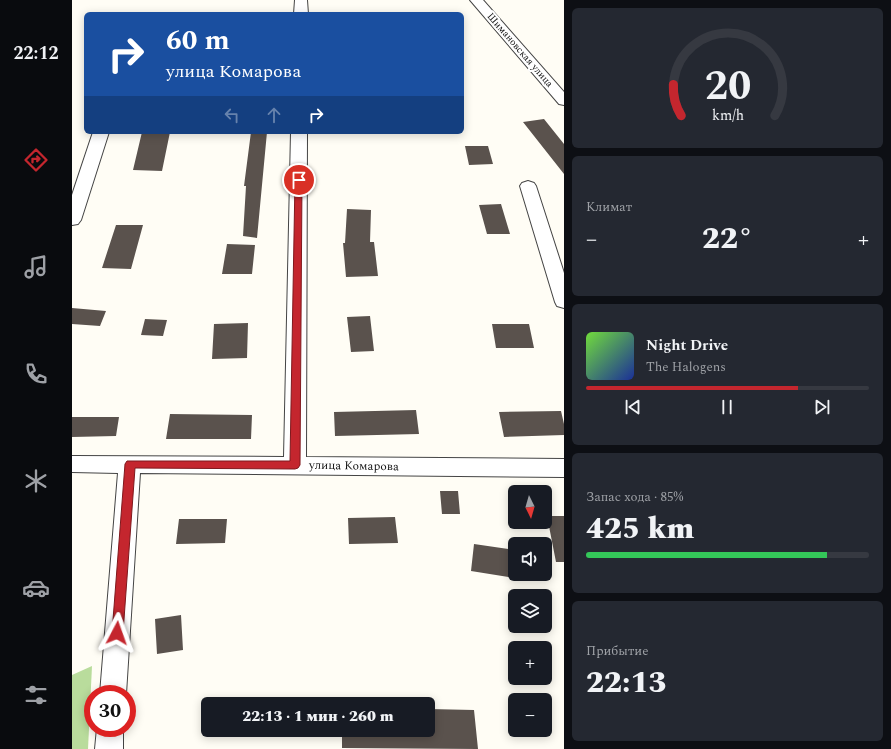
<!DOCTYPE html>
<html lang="ru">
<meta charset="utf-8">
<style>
:root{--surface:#171b24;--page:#242831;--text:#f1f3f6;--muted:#9ea1a6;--line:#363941;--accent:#c4262e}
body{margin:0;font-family:Spectral,serif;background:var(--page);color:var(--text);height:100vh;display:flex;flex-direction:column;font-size:15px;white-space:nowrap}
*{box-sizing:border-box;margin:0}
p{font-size:13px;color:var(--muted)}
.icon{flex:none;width:22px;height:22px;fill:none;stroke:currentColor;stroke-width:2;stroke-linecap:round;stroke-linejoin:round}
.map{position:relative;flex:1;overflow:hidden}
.drawer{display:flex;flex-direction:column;gap:8px;padding:8px;background:#0d0f14;width:327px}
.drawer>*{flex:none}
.top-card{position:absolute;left:12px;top:12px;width:380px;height:122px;border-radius:6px;box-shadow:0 2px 10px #0003;background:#1a4fa0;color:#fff;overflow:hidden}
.needle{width:26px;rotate:175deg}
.buttons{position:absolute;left:436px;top:485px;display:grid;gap:8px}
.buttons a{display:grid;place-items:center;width:44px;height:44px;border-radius:6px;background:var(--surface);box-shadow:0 2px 10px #0003;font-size:20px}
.speed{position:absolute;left:12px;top:685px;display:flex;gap:8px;font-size:20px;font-weight:700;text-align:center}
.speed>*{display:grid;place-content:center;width:52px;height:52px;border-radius:50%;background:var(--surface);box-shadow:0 2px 10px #0003;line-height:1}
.speed .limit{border:6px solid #d22;background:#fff;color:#111}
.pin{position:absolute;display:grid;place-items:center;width:34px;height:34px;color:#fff;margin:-17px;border:2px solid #fff;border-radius:50%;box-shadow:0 1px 4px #0007}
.me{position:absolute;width:44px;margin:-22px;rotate:4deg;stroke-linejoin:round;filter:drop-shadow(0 0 3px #0008)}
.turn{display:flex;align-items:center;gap:14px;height:84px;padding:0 16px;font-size:18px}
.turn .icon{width:52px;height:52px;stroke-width:2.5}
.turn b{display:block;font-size:28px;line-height:34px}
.lanes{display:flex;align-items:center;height:38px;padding:0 16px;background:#0003;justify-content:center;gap:20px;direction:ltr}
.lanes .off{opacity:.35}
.big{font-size:30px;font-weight:800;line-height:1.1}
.drawer .widget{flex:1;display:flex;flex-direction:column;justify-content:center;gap:6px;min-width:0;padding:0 14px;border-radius:6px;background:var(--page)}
.drawer .dial{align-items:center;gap:0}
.dial svg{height:104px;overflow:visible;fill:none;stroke:var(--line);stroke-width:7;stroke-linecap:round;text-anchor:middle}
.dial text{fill:var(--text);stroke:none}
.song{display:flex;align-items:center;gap:12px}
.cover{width:48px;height:48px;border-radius:6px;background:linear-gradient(135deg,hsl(100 70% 55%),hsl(230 70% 35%))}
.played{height:4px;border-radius:2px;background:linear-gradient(90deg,var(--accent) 75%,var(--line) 75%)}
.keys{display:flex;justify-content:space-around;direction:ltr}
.heat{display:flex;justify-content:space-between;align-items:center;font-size:22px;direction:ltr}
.charge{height:6px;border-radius:3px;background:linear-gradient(90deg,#34c759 85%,var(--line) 0)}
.trip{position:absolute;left:129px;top:697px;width:234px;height:40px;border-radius:6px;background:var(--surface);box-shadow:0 2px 10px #0003;font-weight:800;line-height:40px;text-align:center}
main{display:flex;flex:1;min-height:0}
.menu{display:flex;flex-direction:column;width:72px;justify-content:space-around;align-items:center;background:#090b0e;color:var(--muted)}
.menu .icon{width:28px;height:28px}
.menu .on{color:var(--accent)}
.menu b{font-size:18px;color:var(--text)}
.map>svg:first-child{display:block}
.forest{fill:#b9dc9c}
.building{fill:#5a524d}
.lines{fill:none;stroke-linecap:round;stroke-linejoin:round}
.minor-casing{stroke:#444;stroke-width:2}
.minor{fill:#fff;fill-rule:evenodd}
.route{fill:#c4262e;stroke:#7f191e}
.labels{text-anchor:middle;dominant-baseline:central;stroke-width:4;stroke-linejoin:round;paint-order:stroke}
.far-street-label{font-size:10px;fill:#111;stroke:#fff}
.street-label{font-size:12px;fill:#111;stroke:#fff}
</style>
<main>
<nav class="menu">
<b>22:12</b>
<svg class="icon on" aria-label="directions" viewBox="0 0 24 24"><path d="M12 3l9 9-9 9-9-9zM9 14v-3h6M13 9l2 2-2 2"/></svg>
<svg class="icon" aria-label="music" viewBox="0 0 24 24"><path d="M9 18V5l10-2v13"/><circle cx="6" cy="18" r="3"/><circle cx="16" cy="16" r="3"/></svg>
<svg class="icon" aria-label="phone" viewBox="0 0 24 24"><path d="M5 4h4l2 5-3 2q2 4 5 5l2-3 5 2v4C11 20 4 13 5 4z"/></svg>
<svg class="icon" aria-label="climate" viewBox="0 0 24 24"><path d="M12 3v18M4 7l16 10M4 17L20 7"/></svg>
<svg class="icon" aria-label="car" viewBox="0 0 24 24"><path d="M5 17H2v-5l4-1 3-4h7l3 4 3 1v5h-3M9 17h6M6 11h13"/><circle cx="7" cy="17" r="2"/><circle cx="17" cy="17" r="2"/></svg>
<svg class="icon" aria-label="filters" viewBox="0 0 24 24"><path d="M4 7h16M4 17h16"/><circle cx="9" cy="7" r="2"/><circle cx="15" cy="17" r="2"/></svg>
</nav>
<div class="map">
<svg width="492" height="749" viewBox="0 0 492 749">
<rect width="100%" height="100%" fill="#fffdf5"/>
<!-- forest -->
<path class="forest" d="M20,666L16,749H0V675Z"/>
<!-- building -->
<path class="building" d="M472,119L492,144V174L451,122Z
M70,132H98L90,171L61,170Z
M179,132H195L185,238L171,236L174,186H172Z
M393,146H416L421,164L397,165Z
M429,204L438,234H415L407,205Z
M275,209L299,210L298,242H302L306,276L274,277L271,243H273Z
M44,225H71L59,269L30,268Z
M155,244L183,245L180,274H150Z
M0,308L34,311L28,326L0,324Z
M298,316L302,351L279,352L275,317Z
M73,319L95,320L91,336L69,335Z
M176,323L175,358L140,359L142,324Z
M420,324H457L462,348H424Z
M344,410L347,434L263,436L262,412Z
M489,411L492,424V435L432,437L427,412Z
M98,414L180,415L179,439H94Z
M0,417H47L44,436L0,437Z
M368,491H386L388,514H370Z
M475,516H492V562H484Z
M323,517L326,543L277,544L276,518Z
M107,519H155L153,543L104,544Z
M402,544L443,550V578L399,571Z
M109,615L111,650L85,654L83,619Z
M356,709L402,710L406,749L270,748V730H356Z"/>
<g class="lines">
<defs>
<path id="minor" d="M223,0H235L236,14H222Z
M398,0H411L492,92V105L487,104Z
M21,132H37L9,220L6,224L0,225V195Z
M219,132H235L234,457L492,459V477L68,473L54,694H28L46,473L0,472V456L212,457Z
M456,181L462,183L464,186L492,273V308L485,306L483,302L448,186L450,183Z
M25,728H51V749H23Z"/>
</defs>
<!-- minor casing -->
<use href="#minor" class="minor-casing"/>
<!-- minor -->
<use href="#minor" class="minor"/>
</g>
<!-- route -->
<path class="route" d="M227,177L230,180L228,465L226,468L223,469L63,468L51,633L49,636L45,638L41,636L40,633L53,464L55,461H218L223,180Z"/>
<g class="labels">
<!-- far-street labels -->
<g class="far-street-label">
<text transform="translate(448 50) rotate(49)">Шимановская улица</text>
</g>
<!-- street labels -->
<g class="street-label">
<text transform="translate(282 466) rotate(1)">улица Комарова</text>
</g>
</g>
</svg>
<div class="buttons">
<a><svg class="needle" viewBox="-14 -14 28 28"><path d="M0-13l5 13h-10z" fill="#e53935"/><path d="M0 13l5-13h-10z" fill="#9ea1a6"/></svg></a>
<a><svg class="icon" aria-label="sound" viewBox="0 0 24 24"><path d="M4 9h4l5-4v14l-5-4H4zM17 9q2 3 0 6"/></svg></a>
<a><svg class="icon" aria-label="layers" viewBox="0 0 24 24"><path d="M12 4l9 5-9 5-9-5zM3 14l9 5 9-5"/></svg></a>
<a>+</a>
<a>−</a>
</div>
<div class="speed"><div class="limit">30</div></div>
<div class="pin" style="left:227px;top:180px;background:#d93025"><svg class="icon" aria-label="arrive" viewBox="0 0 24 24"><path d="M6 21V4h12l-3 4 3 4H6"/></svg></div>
<svg class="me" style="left:45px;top:633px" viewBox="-20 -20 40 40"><path d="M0-17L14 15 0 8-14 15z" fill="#c4262e" stroke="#fff" stroke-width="4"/></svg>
<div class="trip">22:13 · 1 мин · 260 m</div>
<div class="top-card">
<div class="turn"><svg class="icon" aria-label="right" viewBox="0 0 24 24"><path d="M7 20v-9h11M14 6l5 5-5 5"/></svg><div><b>60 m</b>улица Комарова</div></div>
<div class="lanes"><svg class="icon off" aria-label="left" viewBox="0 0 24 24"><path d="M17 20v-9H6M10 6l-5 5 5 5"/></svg><svg class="icon off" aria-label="ahead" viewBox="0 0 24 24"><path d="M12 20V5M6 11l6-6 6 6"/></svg><svg class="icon" aria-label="right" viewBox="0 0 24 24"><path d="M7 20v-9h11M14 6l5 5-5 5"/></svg></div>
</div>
</div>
<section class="drawer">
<div class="widget dial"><svg viewBox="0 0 100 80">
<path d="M14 69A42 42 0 1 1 86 69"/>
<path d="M14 69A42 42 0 0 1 8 45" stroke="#c4262e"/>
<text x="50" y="56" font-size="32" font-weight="700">20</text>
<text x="50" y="72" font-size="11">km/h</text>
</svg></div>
<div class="widget"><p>Климат</p>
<div class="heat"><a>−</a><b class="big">22°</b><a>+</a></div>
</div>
<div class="widget">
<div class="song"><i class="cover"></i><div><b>Night Drive</b><p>The Halogens</p></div></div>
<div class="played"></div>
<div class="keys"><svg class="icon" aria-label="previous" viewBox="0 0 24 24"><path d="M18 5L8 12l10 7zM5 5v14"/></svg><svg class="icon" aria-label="pause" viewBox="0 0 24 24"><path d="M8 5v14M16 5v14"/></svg><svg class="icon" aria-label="next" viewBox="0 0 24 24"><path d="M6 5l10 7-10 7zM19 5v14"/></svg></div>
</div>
<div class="widget"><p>Запас хода · 85%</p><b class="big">425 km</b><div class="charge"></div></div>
<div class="widget"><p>Прибытие</p><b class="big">22:13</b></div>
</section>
</main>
